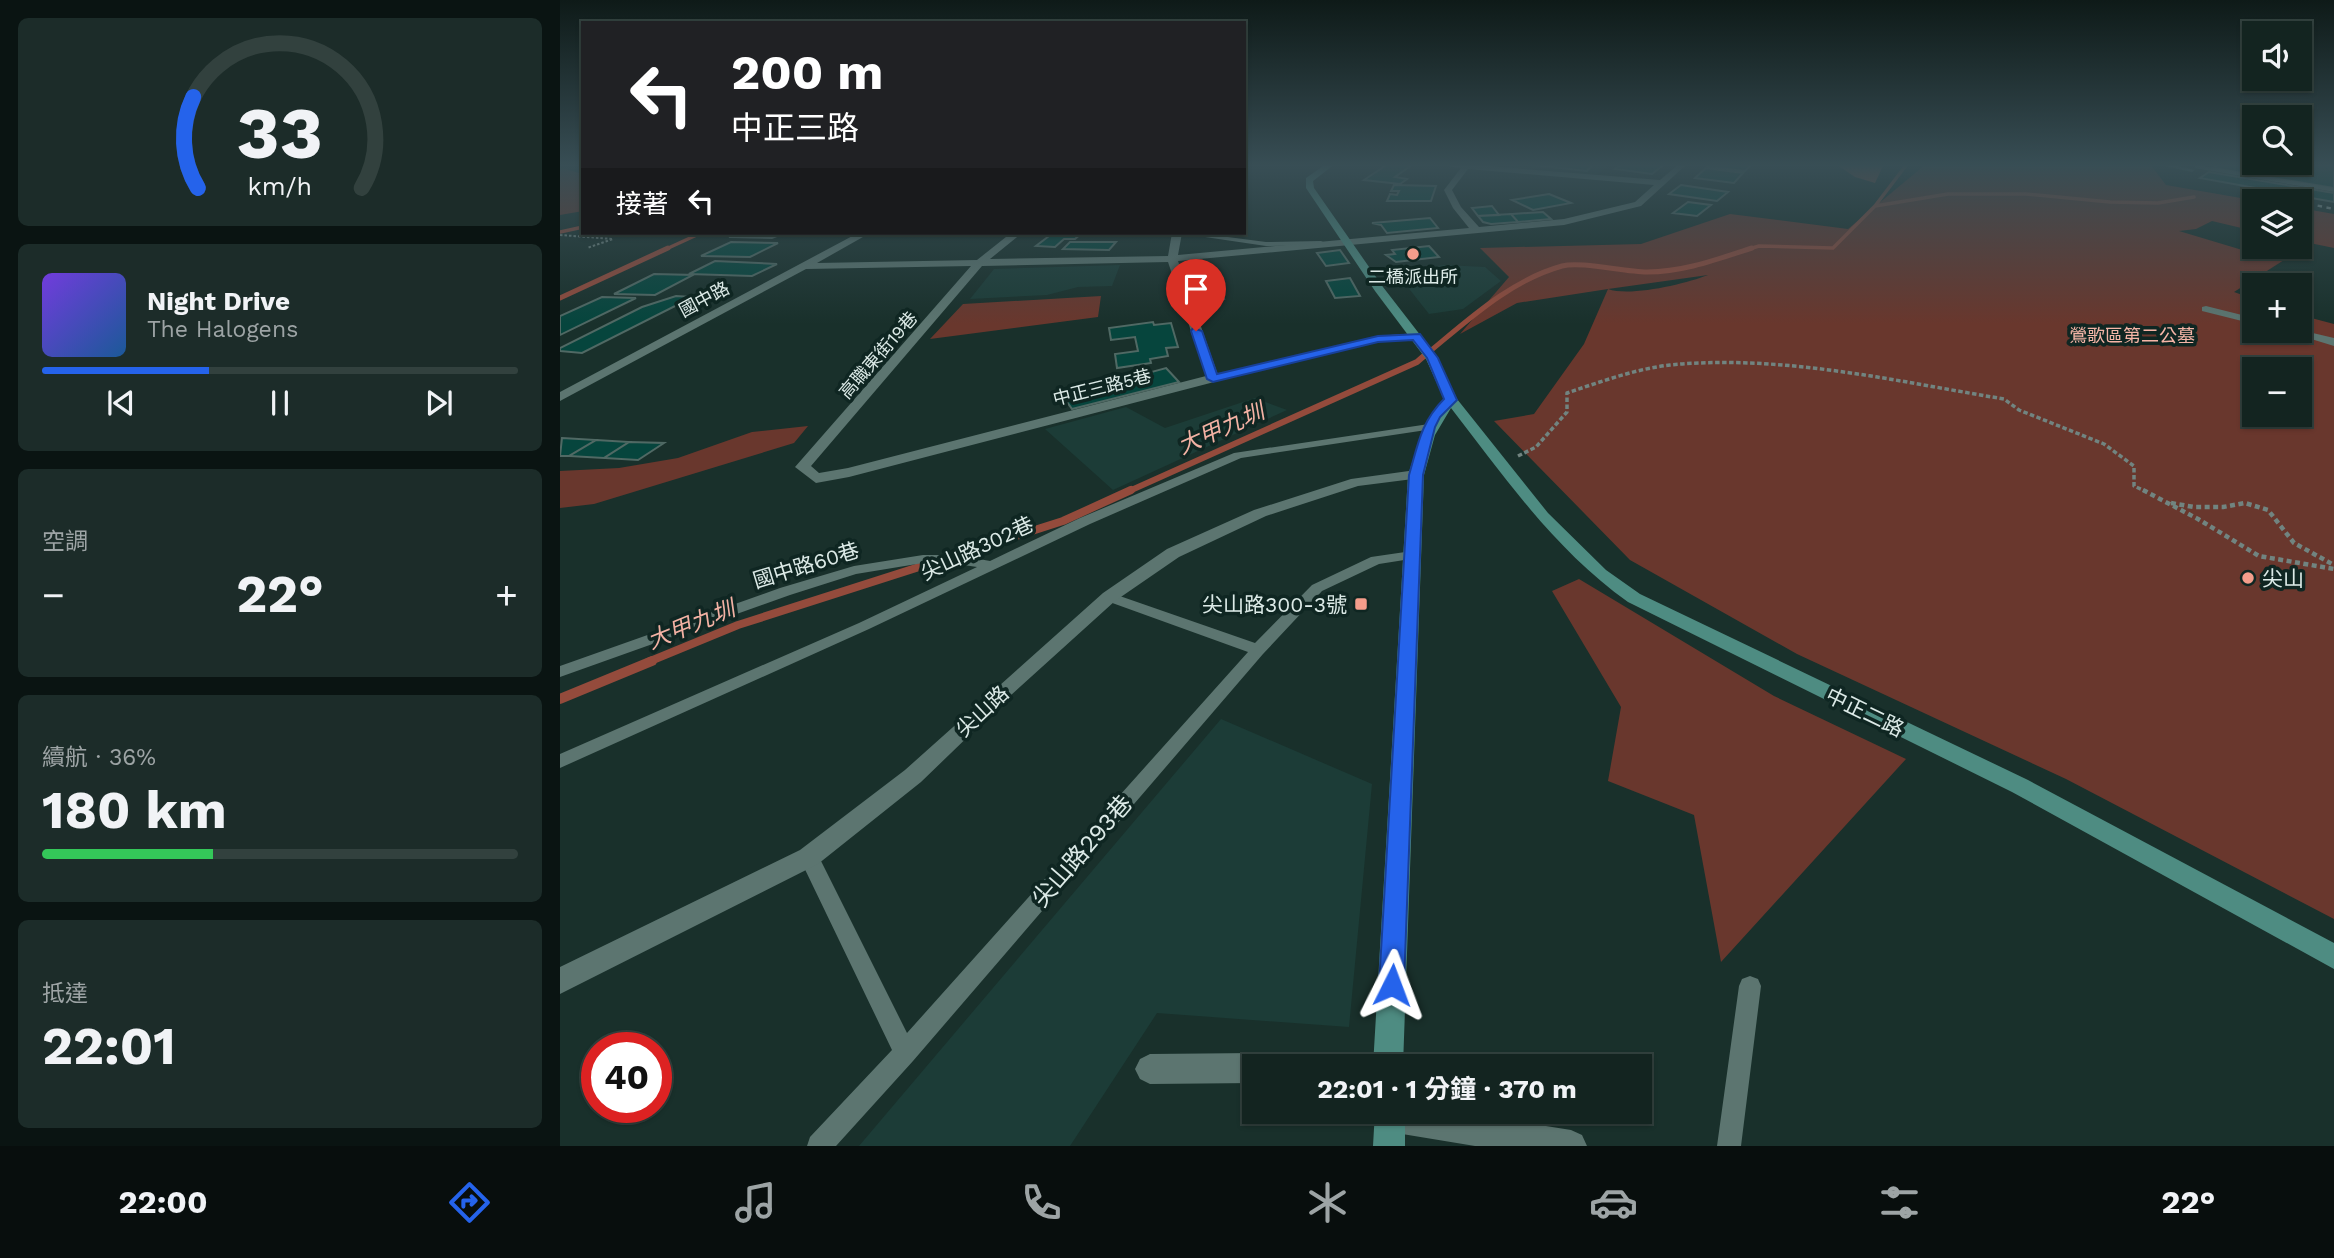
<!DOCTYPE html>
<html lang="zh-TW">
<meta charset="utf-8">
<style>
:root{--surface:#132420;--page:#1c2c29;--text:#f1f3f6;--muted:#9da4a5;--line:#32413e;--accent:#2563eb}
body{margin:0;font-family:"Work Sans","Noto Sans TC",sans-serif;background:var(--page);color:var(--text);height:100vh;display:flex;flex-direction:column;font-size:26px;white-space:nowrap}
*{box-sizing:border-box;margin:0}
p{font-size:23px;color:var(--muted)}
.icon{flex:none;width:38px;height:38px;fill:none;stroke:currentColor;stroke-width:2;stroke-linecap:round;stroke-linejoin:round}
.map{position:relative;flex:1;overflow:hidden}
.details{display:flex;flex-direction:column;gap:18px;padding:18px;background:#0a1412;width:560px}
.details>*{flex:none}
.hud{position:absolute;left:21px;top:21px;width:665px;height:214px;border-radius:0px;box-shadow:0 2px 5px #0004,0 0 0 2px var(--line);background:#202124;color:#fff;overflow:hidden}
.fabs{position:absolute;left:1682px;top:21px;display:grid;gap:14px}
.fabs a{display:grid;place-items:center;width:70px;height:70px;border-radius:0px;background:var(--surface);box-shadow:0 2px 5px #0004,0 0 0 2px var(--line);font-size:35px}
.speed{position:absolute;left:21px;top:1032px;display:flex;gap:14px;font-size:35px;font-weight:700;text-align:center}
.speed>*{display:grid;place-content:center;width:91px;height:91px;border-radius:50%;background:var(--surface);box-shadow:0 2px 5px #0004,0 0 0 2px var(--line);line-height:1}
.speed .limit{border:10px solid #d22;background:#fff;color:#111}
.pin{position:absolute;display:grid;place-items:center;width:60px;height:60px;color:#fff;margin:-72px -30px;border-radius:50% 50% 50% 0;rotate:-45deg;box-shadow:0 0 7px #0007}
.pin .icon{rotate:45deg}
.me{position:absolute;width:77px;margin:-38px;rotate:3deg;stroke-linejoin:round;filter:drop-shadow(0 0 5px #0008)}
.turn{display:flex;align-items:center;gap:24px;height:147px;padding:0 35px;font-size:32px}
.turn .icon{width:91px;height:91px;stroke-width:2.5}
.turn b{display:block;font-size:49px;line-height:60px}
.then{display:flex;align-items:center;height:66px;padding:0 35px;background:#0003;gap:14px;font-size:26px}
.big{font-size:52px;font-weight:700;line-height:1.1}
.details .card{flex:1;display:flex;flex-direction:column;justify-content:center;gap:10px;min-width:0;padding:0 24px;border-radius:10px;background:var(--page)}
.details .dial{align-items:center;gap:0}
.dial svg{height:182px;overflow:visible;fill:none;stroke:var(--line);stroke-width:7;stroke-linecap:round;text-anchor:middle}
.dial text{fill:var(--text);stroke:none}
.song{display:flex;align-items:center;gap:21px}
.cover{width:84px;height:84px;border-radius:10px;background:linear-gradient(135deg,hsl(260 70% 55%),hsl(210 70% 35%))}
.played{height:7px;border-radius:4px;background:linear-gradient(90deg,var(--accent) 35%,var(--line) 35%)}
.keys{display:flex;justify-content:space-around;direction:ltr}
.heat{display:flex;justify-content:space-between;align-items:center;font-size:38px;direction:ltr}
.charge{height:10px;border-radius:5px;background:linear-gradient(90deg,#34c759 36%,var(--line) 0)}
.trip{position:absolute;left:682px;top:1054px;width:410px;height:70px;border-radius:0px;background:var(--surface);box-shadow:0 2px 5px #0004,0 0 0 2px var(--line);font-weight:700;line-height:70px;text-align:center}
.dock{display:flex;height:112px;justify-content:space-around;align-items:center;background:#080e0d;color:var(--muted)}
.dock .icon{width:49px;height:49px}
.dock .selected{color:var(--accent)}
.dock b{font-size:32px;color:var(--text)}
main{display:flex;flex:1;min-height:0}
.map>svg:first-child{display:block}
.built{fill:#1c3c37}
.green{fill:#69372d;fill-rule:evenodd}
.water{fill:#944b3c}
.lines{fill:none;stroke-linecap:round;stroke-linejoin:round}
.stream-far4{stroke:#944b3c;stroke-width:3.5}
.stream-far3{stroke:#944b3c;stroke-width:5}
.stream-far2{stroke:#944b3c;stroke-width:6}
.stream-far1{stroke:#944b3c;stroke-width:8}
.stream{stroke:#944b3c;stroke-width:10}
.building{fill:#06453d;stroke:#506964;stroke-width:2}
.path-far2{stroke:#718480;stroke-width:2;stroke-dasharray:2.5 2;stroke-linecap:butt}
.path-far1{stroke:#718480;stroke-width:3.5;stroke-dasharray:4.5 2.5;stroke-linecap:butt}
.path{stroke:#718480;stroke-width:4.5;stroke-dasharray:5 3.5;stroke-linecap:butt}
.lane{fill:#5c7570;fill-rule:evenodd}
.street{fill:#5c7570;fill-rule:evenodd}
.secondary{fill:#4e8c82;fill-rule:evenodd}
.rail{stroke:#8fa19d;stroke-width:2.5;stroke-dasharray:4.5 4.5;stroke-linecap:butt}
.route{fill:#2563eb;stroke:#184099;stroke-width:2}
.poi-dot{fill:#f49d8b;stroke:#0f2622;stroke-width:2.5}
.labels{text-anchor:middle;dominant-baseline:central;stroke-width:7;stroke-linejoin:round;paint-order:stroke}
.far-poi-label{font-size:18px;fill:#dceae7;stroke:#0f2622}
.far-street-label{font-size:18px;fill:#dceae7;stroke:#0f2622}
.far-park-label{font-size:18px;fill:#f5b5a7;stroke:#0f2622}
.street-label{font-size:21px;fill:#dceae7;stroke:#0f2622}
.poi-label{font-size:21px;fill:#dceae7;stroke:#0f2622;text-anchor:start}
.water-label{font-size:23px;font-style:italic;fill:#f3b2a4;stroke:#0f2622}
.near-street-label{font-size:24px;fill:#dceae7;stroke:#0f2622}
</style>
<main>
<section class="details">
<div class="card dial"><svg viewBox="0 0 100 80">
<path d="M14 69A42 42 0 1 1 86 69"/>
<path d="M14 69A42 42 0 0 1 12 29" stroke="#2563eb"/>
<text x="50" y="56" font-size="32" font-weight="700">33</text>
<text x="50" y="72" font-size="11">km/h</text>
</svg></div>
<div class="card">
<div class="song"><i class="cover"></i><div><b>Night Drive</b><p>The Halogens</p></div></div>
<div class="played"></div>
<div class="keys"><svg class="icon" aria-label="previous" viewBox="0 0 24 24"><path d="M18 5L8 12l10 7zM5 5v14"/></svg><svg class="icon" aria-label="pause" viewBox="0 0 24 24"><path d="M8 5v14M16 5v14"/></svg><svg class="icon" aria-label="next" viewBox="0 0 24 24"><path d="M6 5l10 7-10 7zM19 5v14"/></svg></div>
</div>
<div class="card"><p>空調</p>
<div class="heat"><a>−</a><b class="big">22°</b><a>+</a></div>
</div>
<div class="card"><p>續航 · 36%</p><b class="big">180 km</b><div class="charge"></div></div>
<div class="card"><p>抵達</p><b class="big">22:01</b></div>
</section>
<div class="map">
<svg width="1774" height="1146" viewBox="0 0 1774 1146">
<rect width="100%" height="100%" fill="#19302b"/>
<!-- built -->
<path class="built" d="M913,164H1052L1036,175Z
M560,265L552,286L518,287L487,295L410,299L434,269Z
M884,265L925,267L941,281L903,309L869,314L835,271Z
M695,398L727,410L553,490L485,429L566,407L605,428Z
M661,719L812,784L789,1027L597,1013L510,1146H299Z"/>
<!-- green -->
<path class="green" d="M1366,164H1590L1606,185L1698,201H1694V231L1652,221L1636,229L1619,231L1699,255L1724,260L1674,292L1694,299V331H1740V315L1774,324V919L1506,779L1237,654L1070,560L934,421L974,414L1024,344L1048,289L957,303L900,334L949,277L920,248L1081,244L1170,214L1288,229ZM1148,275C1125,284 1070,297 1048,289ZM1694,369H1740V415H1694Z
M5,169L23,174V211L0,215V170Z
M1740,208L1774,214V248L1740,241Z
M541,296L538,317L370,339L403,304Z
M248,426L234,443L34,504L0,508V471L59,468L118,458L192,432Z
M1019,579L1214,696L1346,759L1161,962L1134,815L1048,781L1061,707L992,591Z"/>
<!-- water -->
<path class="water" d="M1276,164H1324L1315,183L1295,177Z"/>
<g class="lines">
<!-- stream-far4 -->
<path class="stream-far4" d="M1315,206L1347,164
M0,232L23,227
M104,250L141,233
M1186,250L1199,246L1273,248L1315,206L1388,194H1466L1550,202L1598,203L1634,197"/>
<!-- stream-far3 -->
<path class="stream-far3" d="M0,298L108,248
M863,357C905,323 948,281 1002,266C1021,261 1064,272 1087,272C1124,272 1158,259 1192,248"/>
<!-- stream-far2 -->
<path class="stream-far2" d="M567,492L857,362L865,355"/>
<!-- stream-far1 -->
<path class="stream-far1" d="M88,662L178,625L503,521L571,490"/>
<!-- stream -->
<path class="stream" d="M0,699L92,661"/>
</g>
<!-- building -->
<path class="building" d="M828,164L852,165L835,177L847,179L840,184L804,180Z
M963,164H1033L1027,171Z
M1063,164H1093L1103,165L1092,174L1055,169Z
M1151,164H1192L1185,171L1147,167Z
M1659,164H1774V188L1653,168Z
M1146,168L1183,173L1174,183L1135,178Z
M1649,172L1774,193V202L1640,178Z
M834,185L876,186L871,201H827L830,194L837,195L839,191H831Z
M1121,185L1168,192L1157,201L1109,194Z
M989,194L1011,203L973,210L952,200Z
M1128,202L1151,205L1137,216L1113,213Z
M932,206L939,215L918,216L912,208Z
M983,212L991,219L958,222L951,214Z
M951,214L958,222L931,224L923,222L918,216Z
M870,218L878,228L827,233L821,225L812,223Z
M178,233H224L212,238L169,237Z
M493,233H522L515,239H504L495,247L476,246Z
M171,242L218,243L190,257L141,256Z
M510,242H556L549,250L503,249Z
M869,246L879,257L836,262L826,255L835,254L832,250Z
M780,250L789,263L766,266L757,253Z
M155,261L217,264L192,276L129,274Z
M878,267L886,274L852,279L845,272Z
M94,274L133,275L95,295L54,294Z
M790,278L800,296L775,298L766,281Z
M659,286L664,299L633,302L629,290Z
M116,296L133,297L22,353L0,351V348L82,307Z
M42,297L76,298L0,335V316Z
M593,322L594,325L611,323L618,347L606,348L608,356L590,359L591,363L557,368L555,354L578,351L575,337L551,340L549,328Z
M606,368L619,382L512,409L503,396Z
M2,438L36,440L9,456H0Z
M36,440L69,442L44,458L9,456Z
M69,442L104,443L78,460L44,458Z"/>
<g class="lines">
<!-- path-far2 -->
<path class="path-far2" d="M0,235L53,239L27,248
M38,236L51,233"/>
<!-- path-far1 -->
<path class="path-far1" d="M958,456L976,447L1007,412V393C1040,382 1075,369 1110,365C1221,354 1335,381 1444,399L1459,410L1544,444L1574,466V486L1587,492"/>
<!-- path -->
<path class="path" d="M1583,490L1638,519L1699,556L1774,569
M1611,503L1634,507H1663L1685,503L1708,510L1734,543L1774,565"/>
<!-- lane -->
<path class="lane" d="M1595,164H1608L1635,170L1632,172Z
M1636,165L1774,188V192L1634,168Z
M618,233H637L706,242L761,241L765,243L761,245L706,246Z
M856,333L859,334V338L818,342L653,381L648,378L653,375L818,336Z
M869,424L873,425V429L681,458L530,524L309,629L0,768V754L299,623L417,567L397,564L363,563L296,574L230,595L0,677V666L220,588L294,566L363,555H397L430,561L520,518L674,453Z
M852,551L859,555L857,558L819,564L762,591L703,654L353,1061L276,1146H247L250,1137L332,1050L239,857L242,851L249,849L256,851L347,1033L688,652L544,600L542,597L544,594H554L695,643L752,585L811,557Z
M1190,976L1198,979L1201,986L1181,1146H1157L1179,986L1182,979Z"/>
<!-- street -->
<path class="street" d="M873,164H903L1100,180L1119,164H1127L1081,206L1004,225L618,261L659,378L658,381L289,477L256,483L235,467L411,266L246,269L0,401V392L298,233H310L257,263L417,260L451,233H462L430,259L608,256L612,233H622L618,255L909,228L893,208L884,190L901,168ZM908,169L1094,185L1075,202L1004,219L919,227L901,207L892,190ZM608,262L646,376L288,468L259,473L251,466L422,266Z
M1646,306L1694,318V324L1642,311V307Z
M1740,330L1774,338V346L1725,331Z
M856,470L861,472L864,475L861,478L798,486L706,516L619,557L555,601L450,696L361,782L258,864L0,994V967L240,850L345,770L543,593L607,549L694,510L791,479Z
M695,1053L705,1058L709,1066H695V1083L590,1084L580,1079L575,1069L580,1059L590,1054Z
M817,1111H890L1011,1130L1022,1135L1027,1146H915L830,1132L819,1128L815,1117Z"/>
<!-- secondary -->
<path class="secondary" d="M766,164H775L753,181L754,188L823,287L878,358L897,399L988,513L1046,570L1080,594L1468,780L1774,943V969L1452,792L1068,602C995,550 945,478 891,408L875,435L864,475L843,1066H813L848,475L864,426L884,399L866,359L815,291L746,188V178Z
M815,1111H845V1146H813Z"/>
<!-- rail -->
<path class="rail" d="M1689,193L1733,201
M1740,202L1774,209"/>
</g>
<!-- sky -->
<linearGradient id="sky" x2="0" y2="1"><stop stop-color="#0e1a18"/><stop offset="0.51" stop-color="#384e55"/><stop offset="1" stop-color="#384e55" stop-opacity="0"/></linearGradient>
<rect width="1774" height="324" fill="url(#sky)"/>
<!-- route -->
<path class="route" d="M633,328L642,331L657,374L818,336L860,334L878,358L897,400L880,417L875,427L863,475L844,985L841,993L832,997L823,993L819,985L849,475C858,444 861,422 884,399L867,358L853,340L818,342L653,382L647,379L631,331Z"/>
<!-- markers -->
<g class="poi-dot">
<circle cx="853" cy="254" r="7"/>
<circle cx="1688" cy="578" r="7"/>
<rect x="794" y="597" width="14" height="14" rx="3.5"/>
</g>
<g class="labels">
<!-- far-poi labels -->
<g class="far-poi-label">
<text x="853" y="276">二橋派出所</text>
</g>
<!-- far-street labels -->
<g class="far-street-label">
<text transform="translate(144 299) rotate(-28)">國中路</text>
<text transform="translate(318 355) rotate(-49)">高職東街19巷</text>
<text transform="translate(542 387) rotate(-14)">中正三路5巷</text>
</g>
<!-- far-park labels -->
<g class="far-park-label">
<text x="1572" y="335">鶯歌區第二公墓</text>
</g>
<!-- street labels -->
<g class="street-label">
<text transform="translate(417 548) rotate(-25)">尖山路302巷</text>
<text transform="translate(246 565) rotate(-17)">國中路60巷</text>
<text transform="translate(422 711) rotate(-43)">尖山路</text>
<text transform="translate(1305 712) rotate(26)">中正二路</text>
</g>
<!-- poi labels -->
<g class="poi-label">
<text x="1702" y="578">尖山</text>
<text x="787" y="604" text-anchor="end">尖山路300-3號</text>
</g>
<!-- water labels -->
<g class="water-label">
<text transform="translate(661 429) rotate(-24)">大甲九圳</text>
<text transform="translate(131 625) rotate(-22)">大甲九圳</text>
</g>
<!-- near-street labels -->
<g class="near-street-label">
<text transform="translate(522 851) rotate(-49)">尖山路293巷</text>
</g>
</g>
</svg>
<div class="fabs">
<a><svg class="icon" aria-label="sound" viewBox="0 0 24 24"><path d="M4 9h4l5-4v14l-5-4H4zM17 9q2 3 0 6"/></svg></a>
<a><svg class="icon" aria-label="search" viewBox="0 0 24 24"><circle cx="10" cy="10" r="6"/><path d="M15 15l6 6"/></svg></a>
<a><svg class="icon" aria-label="layers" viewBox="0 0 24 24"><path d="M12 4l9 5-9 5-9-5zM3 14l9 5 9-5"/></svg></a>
<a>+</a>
<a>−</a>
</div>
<div class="speed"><div class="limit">40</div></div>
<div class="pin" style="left:636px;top:331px;background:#d93025"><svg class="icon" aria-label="arrive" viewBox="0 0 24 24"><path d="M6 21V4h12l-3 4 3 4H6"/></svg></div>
<svg class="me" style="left:832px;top:985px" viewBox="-20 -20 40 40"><path d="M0-17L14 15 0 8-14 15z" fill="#2563eb" stroke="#fff" stroke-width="4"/></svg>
<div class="trip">22:01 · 1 分鐘 · 370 m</div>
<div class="hud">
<div class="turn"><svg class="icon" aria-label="left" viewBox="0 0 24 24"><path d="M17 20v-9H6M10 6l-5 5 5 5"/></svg><div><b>200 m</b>中正三路</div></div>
<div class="then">接著<svg class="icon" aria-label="left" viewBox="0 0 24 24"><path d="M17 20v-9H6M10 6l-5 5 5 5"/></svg></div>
</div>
</div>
</main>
<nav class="dock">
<b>22:00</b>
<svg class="icon selected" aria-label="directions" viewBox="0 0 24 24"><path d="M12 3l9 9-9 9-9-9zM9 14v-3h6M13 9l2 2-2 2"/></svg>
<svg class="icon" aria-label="music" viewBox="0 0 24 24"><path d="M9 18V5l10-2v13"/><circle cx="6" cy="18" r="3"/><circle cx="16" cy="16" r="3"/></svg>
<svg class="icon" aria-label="phone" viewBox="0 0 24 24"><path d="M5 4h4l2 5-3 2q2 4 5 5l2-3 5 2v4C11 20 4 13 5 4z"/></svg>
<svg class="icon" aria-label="climate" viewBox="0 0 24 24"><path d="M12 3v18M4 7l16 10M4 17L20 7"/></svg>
<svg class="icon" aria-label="car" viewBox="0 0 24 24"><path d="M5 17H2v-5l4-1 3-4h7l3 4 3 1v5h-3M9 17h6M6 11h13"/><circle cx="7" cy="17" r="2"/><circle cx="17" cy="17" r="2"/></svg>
<svg class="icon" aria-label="filters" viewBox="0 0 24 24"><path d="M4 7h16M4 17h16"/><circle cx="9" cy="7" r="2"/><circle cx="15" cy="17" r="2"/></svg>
<b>22°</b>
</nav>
